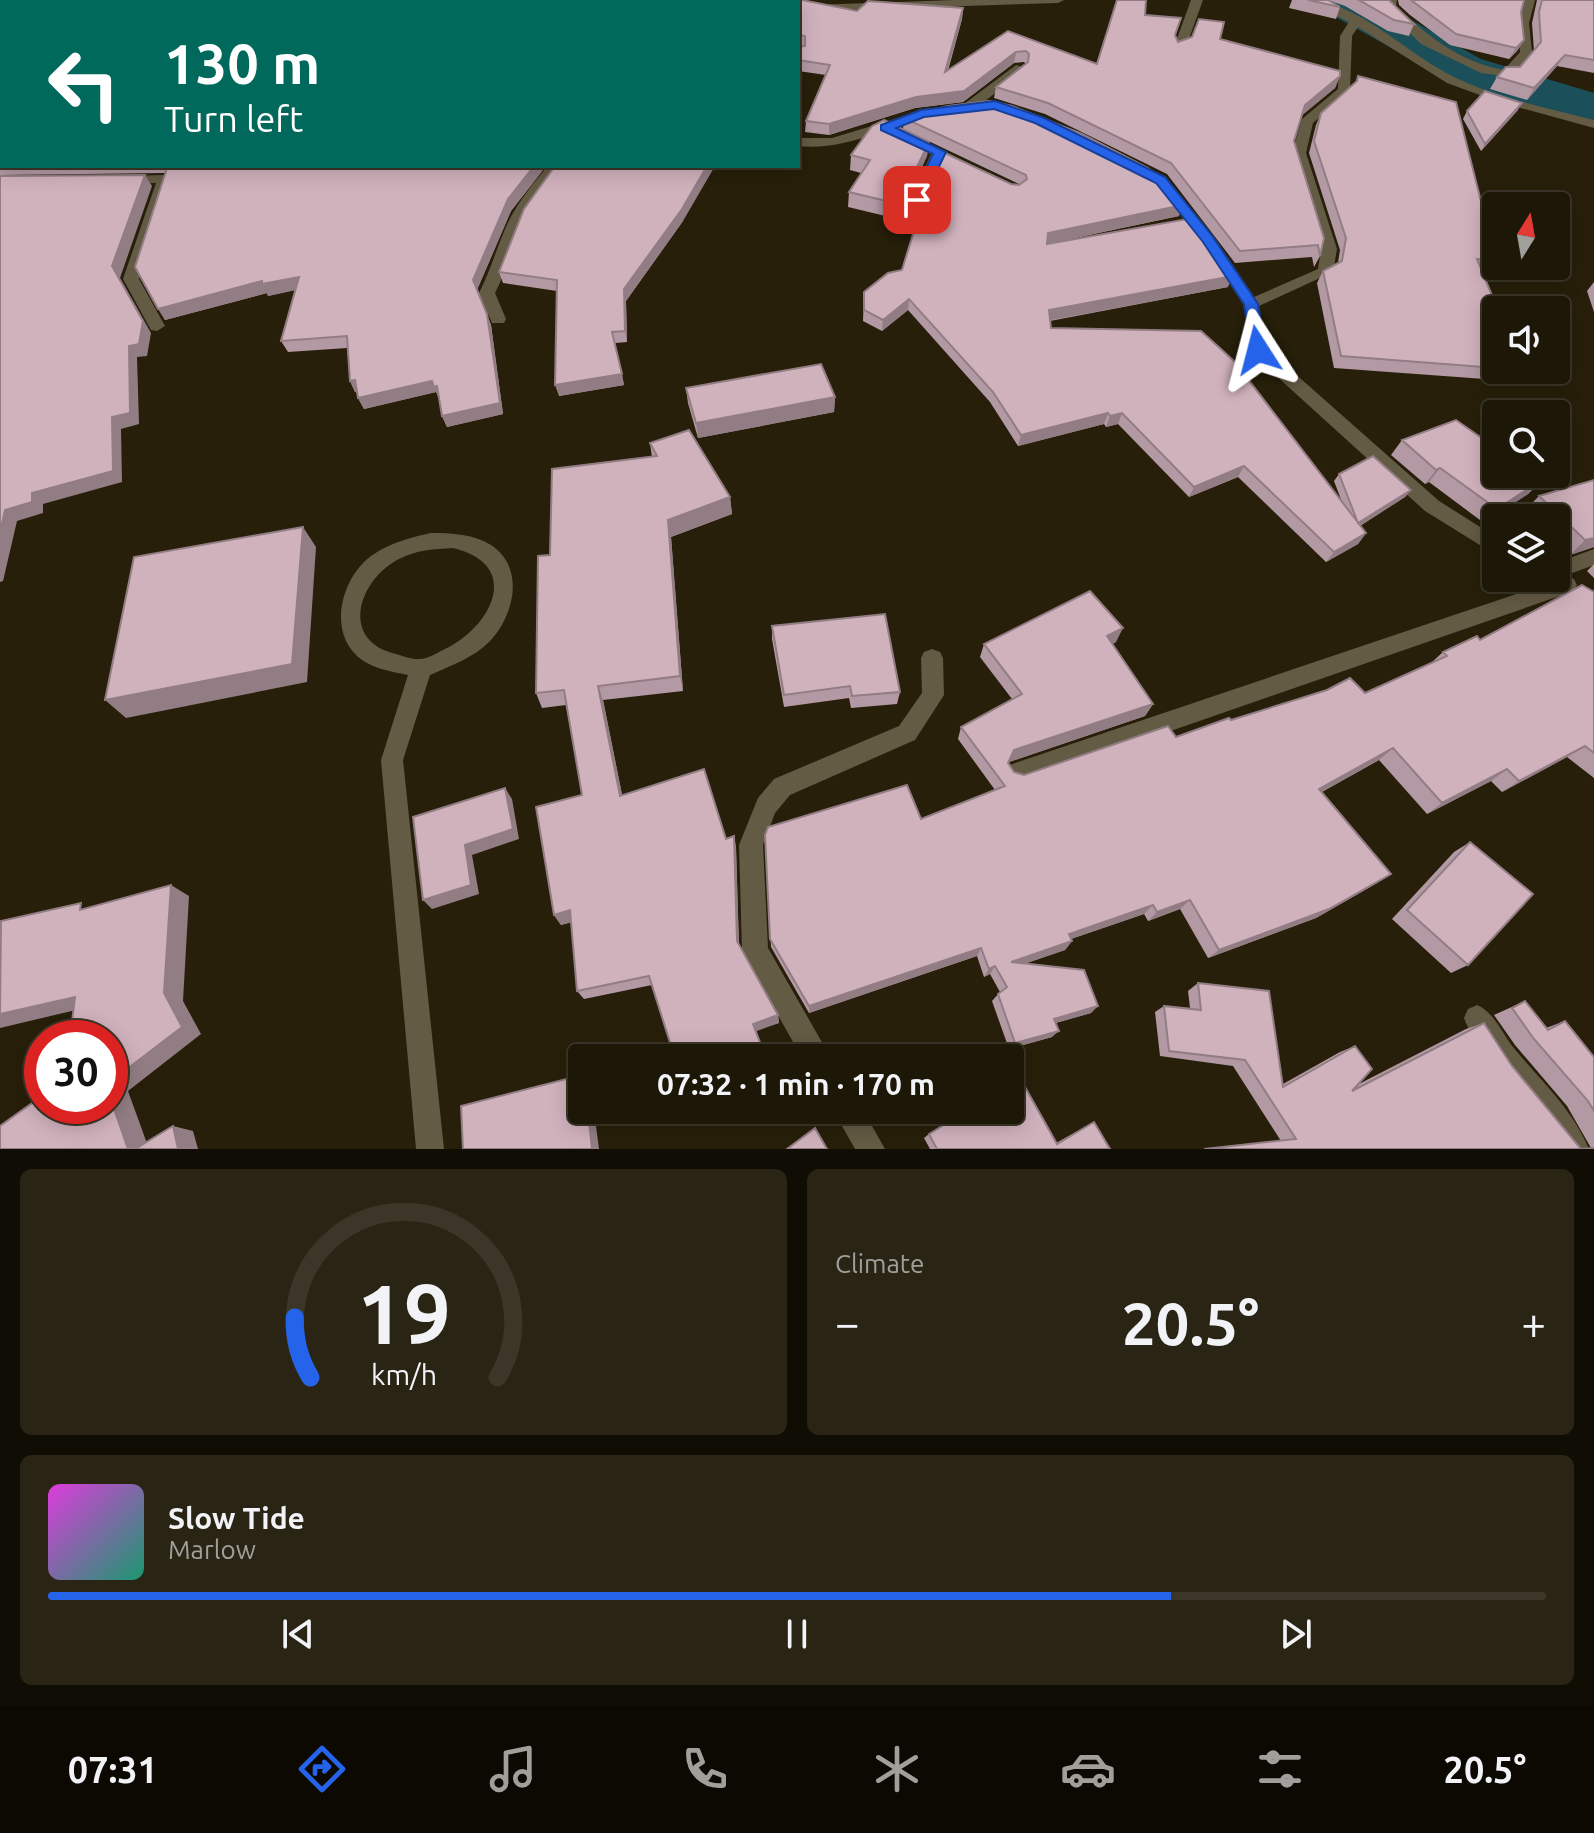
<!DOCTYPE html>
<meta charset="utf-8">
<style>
:root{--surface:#1d1707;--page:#2a2415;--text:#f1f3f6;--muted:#a09f9b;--line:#3b3628;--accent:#2563eb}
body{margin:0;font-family:Ubuntu,sans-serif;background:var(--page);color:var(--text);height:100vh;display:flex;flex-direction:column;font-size:30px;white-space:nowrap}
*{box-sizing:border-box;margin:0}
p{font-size:26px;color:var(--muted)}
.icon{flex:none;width:44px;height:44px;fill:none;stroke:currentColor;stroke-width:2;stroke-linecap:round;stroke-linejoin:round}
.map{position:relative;height:1149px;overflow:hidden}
.details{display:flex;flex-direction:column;gap:20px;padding:20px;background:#100d04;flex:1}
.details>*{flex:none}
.top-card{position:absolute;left:0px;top:0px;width:800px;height:168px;box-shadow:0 4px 20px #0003,0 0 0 2px var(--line);background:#00695c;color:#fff;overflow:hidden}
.needle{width:52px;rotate:11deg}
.fabs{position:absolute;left:1482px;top:192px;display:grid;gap:16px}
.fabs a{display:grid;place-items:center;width:88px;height:88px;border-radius:8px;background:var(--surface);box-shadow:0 4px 20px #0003,0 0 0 2px var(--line);font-size:40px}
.speed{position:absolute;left:24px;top:1020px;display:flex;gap:16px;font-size:40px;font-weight:700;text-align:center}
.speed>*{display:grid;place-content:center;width:104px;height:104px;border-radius:50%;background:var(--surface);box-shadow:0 4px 20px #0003,0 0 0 2px var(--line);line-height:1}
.speed .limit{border:12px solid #d22;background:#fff;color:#111}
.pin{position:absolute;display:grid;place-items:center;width:68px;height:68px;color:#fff;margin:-34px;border-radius:16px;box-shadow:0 4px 12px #0006}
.me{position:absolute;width:88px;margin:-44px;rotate:351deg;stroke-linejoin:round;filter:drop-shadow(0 0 6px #0008)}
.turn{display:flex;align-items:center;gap:28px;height:168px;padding:0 32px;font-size:36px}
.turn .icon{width:104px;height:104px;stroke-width:2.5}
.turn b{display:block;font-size:56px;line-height:68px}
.big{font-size:60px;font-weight:700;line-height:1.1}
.details .tile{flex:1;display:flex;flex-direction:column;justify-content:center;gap:12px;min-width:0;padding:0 28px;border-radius:12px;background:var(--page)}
.details .dial{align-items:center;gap:0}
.dial svg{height:208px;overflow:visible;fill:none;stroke:var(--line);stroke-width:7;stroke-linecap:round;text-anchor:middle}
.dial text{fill:var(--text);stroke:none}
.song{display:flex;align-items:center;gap:24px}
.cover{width:96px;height:96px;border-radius:12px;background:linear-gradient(135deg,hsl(300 70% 55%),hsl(160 70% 35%))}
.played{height:8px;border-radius:4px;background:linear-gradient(90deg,var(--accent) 75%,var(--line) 75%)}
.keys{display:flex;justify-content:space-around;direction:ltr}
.heat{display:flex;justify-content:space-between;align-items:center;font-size:44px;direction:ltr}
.details .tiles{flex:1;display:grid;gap:20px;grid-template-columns:1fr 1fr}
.tile:last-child{grid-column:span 2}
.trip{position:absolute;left:568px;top:1044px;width:456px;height:80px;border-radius:8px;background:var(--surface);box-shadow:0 4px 20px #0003,0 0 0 2px var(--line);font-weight:700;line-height:80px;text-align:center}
.dock{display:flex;height:128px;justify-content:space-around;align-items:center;background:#0c0903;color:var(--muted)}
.dock .icon{width:56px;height:56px}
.dock .on{color:var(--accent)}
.dock b{font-size:36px;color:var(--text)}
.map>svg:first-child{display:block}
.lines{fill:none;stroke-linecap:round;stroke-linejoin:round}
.river{fill:#1b4f59;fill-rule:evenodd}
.minor{fill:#645b44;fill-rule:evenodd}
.wall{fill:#b399a3}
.shaded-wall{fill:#927d84}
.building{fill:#d0b2bd;stroke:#927d84;stroke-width:2}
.route{fill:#2563eb;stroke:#184099;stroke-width:2}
</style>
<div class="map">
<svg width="1594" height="1149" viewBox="0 0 1594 1149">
<rect width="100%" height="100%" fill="#271f09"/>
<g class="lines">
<!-- river -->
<path class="river" d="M1316,0H1376L1481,59L1594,93V126L1447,79L1323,10Z"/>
<!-- minor -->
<path class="minor" d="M954,0H1064L1058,3L813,11L798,7V2H794L813,5Z
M1191,0H1203L1186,47L1176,50L1174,47Z
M1305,0C1358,0 1406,54 1454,77C1498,98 1547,108 1594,120V128L1499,102L1447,83L1358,27L1352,36L1350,90L1313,123L1306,153L1337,249L1333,272L1259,306L1266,348L1439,501L1496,537V555L1425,511L1252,354L1243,304L1203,242L1160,188L1162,185H1172L1214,237L1254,297L1318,269L1321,249L1292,153L1302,119L1338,89L1340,36L1349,22Z
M1385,0H1397L1396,6C1427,36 1460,62 1504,70L1520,52L1517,23L1523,0H1535L1529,23L1532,52L1511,77L1481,73L1421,44L1386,9Z
M1016,65L1026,68L974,110H964V104Z
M928,109L933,110V116C887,127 846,151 798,146V138H832Z
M899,133H909L976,167L969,171L942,159L912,225L905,229L898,225L931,154L899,139Z
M548,166H563C548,186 530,205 520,228C511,250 506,272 495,293L506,319L504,323H492L479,293C490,272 496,250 505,229C515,206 532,184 548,166Z
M164,175L171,179L139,279L165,326L157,331L151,330L123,279L156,183L123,184L116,180L123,176Z
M431,533C452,533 473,534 491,545C526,568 514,617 489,642C473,658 450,666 430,675L403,760L444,1149H416L381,760L408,675C393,672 375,669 362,660C329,636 339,587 364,562C382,545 408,538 431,533ZM453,548C524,565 491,628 443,650C437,653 427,659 420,659C413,660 403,656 396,654C339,641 358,580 399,559C416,550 434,549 453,548Z
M1594,549V565L1556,579L1553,578H1556V563Z
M1567,577L1574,579L1577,585L1574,591L1018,784L1010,781L1006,773L1010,765L1018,762Z
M932,649L940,652L943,658L944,695L915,740L790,795L775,813L763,845L768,948L831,1058H802L742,951L739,845L758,798L774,779L899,726L922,693L921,658L924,652Z
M1477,1005C1494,1012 1502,1033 1513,1047C1541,1081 1572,1108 1589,1149H1559C1531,1103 1484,1068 1464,1018L1468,1009Z
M833,1110H863L885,1149H855Z"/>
</g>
<!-- wall -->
<path class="wall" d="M0,0H802L857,11L868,1L963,8L962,19L948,71L1008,31L1097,64L1117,0H1146L1145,15L1181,18L1175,36L1178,42L1192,37L1199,19L1224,22L1220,39L1340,71V76L1335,88L1302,115L1294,141L1324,238L1320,256L1314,267L1312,257L1235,263L1167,174L1045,114L994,98L996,87L1026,64L1024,62L1014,63L963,102L915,108L829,135L805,132L806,121L826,75L798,71V47L801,46H798V2H2V166H546L511,211L477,290L491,325L503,414L447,427L442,416L439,398L436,392L364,409L358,398L357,392H355L350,381L347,348L288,352L281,341L295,290L268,296L267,293L165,320L135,267L166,173L0,175Z
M1292,0H1389L1414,24L1409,36L1388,31L1345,6L1328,0L1340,7L1336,19L1289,8Z
M1398,0H1524L1521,12L1524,40L1517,51L1509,59L1450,45L1410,15L1399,5Z
M1537,0H1594V73L1557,66L1527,100L1490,89L1497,77L1520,67L1534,51L1532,23Z
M1358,76L1496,261L1488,273L1483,272L1496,310V370H1521L1512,381L1334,368L1317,283L1323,271L1338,263L1340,250L1309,153L1316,125L1321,113L1355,83Z
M1518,110L1481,151L1463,119L1467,111Z
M904,118L1179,216L1047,244L1228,287L1050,321L1051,328L1342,502L1334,481L1339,474L1411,490L1405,497L1360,526L1366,533L1358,544L1326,562L1238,477L1189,497L1118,424L1106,427L1104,424L1018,446L990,402L908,310L882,331L863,321L864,292L902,270L917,223V212L1011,184H1019L903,129Z
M929,142L927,156L898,219L848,207L849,192L861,173L850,170L851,155Z
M683,221L626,301L627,342L615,343L624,385L559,396L557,291L503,283L499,272Z
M1594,282V312L1587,291Z
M686,388L835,397L834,412L698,438L688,403Z
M1402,440L1542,480L1528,494L1484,523L1429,482L1425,484L1391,455Z
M650,443L730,497L732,514L671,537L683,691L603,700L622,795L726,839L734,836L736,848L739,944L778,1015L779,1023L673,1052L652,985L584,999L577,991L571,922L561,925L554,915L582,795L566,705L542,708L536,693L550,555L652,457Z
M1539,496L1594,547L1570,555L1556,541V518H1532L1525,510Z
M1594,564V578L1587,571Z
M1594,592V778L1567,757L1502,792L1491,781L1427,814L1379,760L1322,792L1391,874L1377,883L1316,918L1208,958L1180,909L1148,921L1144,914L1071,939L1072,941L1065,950L1024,964L1091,1013L1056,1023L1052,1037L1009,1049L992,1001L1000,992L990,974L984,977L977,956L809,1013L771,947L765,835L921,819L995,790L958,739L961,727L1012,699L980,657L984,644L1116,642L1112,644L1153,704L1145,716L1009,762L1014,772L1024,775L1176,737L1231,720L1365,693L1431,663L1443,652L1480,640Z
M772,626L900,692L897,704L851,708L849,698L784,707L772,639Z
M1470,842L1468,965L1451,973L1392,919L1454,852Z
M1198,983L1283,1084L1340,1052L1355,1046L1357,1085L1466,1029L1484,1023L1512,1066L1581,1149L1591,1148L1567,1106L1515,1045L1494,1015L1525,1001L1546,1028L1565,1021L1594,1057V1149L1281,1141L1233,1066L1160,1056L1155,1012L1164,1006L1190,1008L1188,991Z
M1094,1122L1110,1149H930L924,1138L929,1134L1056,1143Z"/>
<!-- shaded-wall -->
<path class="shaded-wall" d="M963,8L962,19L944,83L945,72Z
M1524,40L1517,51L1509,59L1516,48Z
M1016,52L1014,63L963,102L915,108L829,135V124Z
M1565,55L1557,66L1527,100L1534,88Z
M1340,76L1335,88L1300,117L1305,105Z
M1522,103L1518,110L1481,151L1485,144Z
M929,142L927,156L898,219L899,204Z
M534,166H546L511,211L476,292L473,280L508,199Z
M707,166H715L683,221L626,301L627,342L625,331L624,289Z
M145,175L152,186L120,278L151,333L147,356L137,357L139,424L121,429L122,482L43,504V513L17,521L3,581L0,582V533L5,510L32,493L112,417V266Z
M1183,205L1179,216L1045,244L1048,233Z
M1233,276L1228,287L1046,321L1049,310Z
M299,277L305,288L268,296L267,293L165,320L158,309L262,281Z
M909,299L908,310L882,331L883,320Z
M487,314L491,325L503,414L447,427L442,416Z
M622,374L624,385L559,396L555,385Z
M355,380L361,391L355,392L350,381Z
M432,381L437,386L439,398L436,392L364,409L358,398Z
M835,397L834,412L698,438L696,423Z
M1108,413L1104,424L1018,446L1021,435Z
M1122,413L1118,424L1106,427L1110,416Z
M1244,466L1238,477L1189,497L1194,487Z
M1440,468L1429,482L1425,484L1436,470Z
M1542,480L1528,494L1484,523L1497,509Z
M1411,490L1405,497L1353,530L1358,523Z
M730,497L732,514L671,537L683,691L680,676L668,520Z
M303,527L316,547L307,682L126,718L105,700Z
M1366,533L1358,544L1326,562L1334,552Z
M1594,538V547L1570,555L1585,540Z
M1123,628L1116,642L1100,650L1107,636Z
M598,686L603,700L625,809L620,796Z
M1153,704L1145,716L1009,762L1014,750Z
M1585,746L1567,757L1502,792L1519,781Z
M1393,748L1379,760L1307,800L1319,789Z
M1507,769L1491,781L1427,814L1442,803Z
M505,788L512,799L519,839L472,855L479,894L432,909L423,900Z
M734,836L736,848L739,951L737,941Z
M1391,874L1377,883L1316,918L1208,958L1219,950Z
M171,885L189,896L183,1001L201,1034L128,1091L149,1149H128L110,1097V1082L164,993Z
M1190,900L1180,909L1148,921L1157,912Z
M1153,905L1144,914L1062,942L1069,934Z
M570,910L577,921L561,925L554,915Z
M1072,941L1065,950L1006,970L1011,962Z
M981,948L977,956L809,1013V1006Z
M995,966L990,974L984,977L989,969Z
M75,997L97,1005L0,1028V1014Z
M1098,1006L1091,1013L1047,1025L1054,1019Z
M778,1015L779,1023L754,1032L753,1024Z
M1059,1031L1052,1037L1009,1049L1015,1043Z
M628,1110H652L596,1126L599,1149H592L589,1121Z
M695,1110H709L696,1117L692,1111Z
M173,1126L193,1131L198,1149H178Z"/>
<!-- building -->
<path class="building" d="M0,0H802L857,11L868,1L963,8L945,72L1008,31L1097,64L1117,0H1146L1145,15L1181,18L1175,35L1178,42L1192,37L1199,19L1224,22L1220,39L1340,71V76L1305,105L1294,141L1324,238L1320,256L1318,245L1240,251L1171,163L1048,103L996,87L1028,62L1029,54L1026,51L1016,52L964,91L916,97L829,124L806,121L830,65L798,60V47L805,46V36L798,35V2H2V163H0Z
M1308,0H1328L1340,7Z
M1359,0H1389L1414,24L1394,20Z
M1411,0H1524L1521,12L1524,40L1516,48L1456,34Z
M1542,0H1594V60L1565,55L1534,88L1497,77L1506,67H1520L1541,42L1539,12Z
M1358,76L1456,102L1496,261L1477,259L1498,310H1496V368L1341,356L1323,271L1342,261L1346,238L1314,141L1321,113L1357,81Z
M1485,91L1522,103L1485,144L1467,111Z
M989,101L1012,106L1082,134L1148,168L1162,180L1183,205L1048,233L1047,244L1193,218L1233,276L1049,310L1051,328L1201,331L1234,361L1366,533L1334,552L1244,466L1194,487L1122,413L1110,416L1108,413L1021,435L993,392L909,299L883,320L864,310V292L888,273L902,270L917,221L923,213L917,212L945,153L1011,184L1019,185L1027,179L1026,175L904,118L948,106Z
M884,120L929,142L899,204L849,192L870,160L851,155L872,126Z
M165,166H534L508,199L473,280L487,314L500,403L442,416L437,386L434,387L432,381L358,398L355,380L350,381L347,336L281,341L299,277L262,284V281L158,309L135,267L167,168Z
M555,166H707L682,209L624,289L625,331L612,332L622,374L555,385L557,280L499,272L524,209Z
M145,175L112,266L143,321L139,344L129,346L130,413L112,417L113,471L32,493V502L5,510L0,533V176Z
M821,364L835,397L696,423L686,388Z
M1456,420L1496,448V474H1533L1542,480L1497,509L1440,468L1436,470L1402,440Z
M689,430L730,497L668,520L680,676L598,686L620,796L704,769L726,839L734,836L737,941L778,1015L753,1024L766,1058H648L673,1052L649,976L577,991L570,910L554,915L536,807L582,795L564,690L536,693L538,556L550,555L552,469L657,456L650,443Z
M1373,456L1411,490L1358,523L1339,474Z
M1594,480V538L1585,540L1539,496Z
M303,527L292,664L105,700L134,557Z
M1582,585L1594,592V753L1585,746L1519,781L1507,769L1442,803L1393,748L1319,789L1391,874L1329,909L1219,950L1190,900L1157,912L1153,905L1069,934L1072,941L1011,962L1084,970L1098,1006L1054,1019L1059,1031L1015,1043L998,994L1007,987L995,966L989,969L981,948L809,1006L770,939L765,835L768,827L907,785L921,819L1005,786L961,727L1022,694L984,644L1090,591L1123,628L1107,636L1153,704L1014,750L1008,763L1014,772L1024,775L1168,726L1176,737L1229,718L1231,720L1327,690L1350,678L1365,693L1447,656L1443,652L1477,636L1480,640Z
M885,614L900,692L852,696L850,686L784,695L772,626Z
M505,788L513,829L465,845L471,885L423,900L413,817Z
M1470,842L1533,894L1468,965L1407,910Z
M171,885L164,993L182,1027L110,1082V1038H70L75,997L0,1014L1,921L81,903L80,910Z
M1198,983L1269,991L1283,1087L1355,1046L1372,1069L1352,1091L1484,1023L1512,1066L1581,1149L1594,1148V1149H1204L1296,1139L1245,1060L1169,1051L1164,1006L1201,1010Z
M1525,1001L1548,1030L1565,1021L1594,1057V1111L1588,1101L1534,1039L1512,1008Z
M582,1075V1110H628L589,1121L592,1149H463L461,1106Z
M1020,1078L1057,1144L1094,1122L1110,1149H937L929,1134L968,1110H1010V1084Z
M42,1096V1106H110V1097L128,1149H0V1126Z
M173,1126L178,1149H135Z
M815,1128L827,1149H787Z"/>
<!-- route -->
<path class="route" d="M995,101L1044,118L1165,177L1213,237L1258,304L1266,350L1264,354L1258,355L1251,350L1244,304L1203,242L1156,183L1035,123L994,109L924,117L896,128L946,152L923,200L912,203L910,200L933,154L881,130V125L921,110Z"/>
</svg>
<div class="fabs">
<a><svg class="needle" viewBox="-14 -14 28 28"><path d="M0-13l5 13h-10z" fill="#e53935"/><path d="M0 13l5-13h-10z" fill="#a09f9b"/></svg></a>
<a><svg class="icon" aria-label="sound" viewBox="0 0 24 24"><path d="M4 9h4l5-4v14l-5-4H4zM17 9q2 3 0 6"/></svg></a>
<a><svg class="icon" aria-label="search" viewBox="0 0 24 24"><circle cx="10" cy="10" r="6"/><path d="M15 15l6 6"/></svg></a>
<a><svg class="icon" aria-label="layers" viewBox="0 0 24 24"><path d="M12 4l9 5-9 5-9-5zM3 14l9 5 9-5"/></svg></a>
</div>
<div class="speed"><div class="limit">30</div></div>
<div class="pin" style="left:917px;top:200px;background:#d93025"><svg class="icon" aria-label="arrive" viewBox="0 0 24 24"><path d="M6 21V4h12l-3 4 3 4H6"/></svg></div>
<svg class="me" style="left:1258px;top:350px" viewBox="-20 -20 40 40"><path d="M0-17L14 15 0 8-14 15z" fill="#2563eb" stroke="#fff" stroke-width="4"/></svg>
<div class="trip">07:32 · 1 min · 170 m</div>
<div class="top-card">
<div class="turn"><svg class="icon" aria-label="left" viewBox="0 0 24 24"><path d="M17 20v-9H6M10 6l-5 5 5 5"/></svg><div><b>130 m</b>Turn left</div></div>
</div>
</div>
<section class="details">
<div class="tiles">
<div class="tile dial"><svg viewBox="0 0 100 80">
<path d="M14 69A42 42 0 1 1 86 69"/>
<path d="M14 69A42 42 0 0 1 8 46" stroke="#2563eb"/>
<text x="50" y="56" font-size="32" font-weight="700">19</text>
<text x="50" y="72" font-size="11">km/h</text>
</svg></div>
<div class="tile"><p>Climate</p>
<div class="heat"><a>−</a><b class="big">20.5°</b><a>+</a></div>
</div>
<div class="tile">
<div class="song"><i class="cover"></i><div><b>Slow Tide</b><p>Marlow</p></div></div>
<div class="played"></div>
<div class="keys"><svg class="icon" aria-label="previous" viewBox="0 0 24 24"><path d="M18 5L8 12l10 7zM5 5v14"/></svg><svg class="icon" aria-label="pause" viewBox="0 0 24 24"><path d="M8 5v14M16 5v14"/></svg><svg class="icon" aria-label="next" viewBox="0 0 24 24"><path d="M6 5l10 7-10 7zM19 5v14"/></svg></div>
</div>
</div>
</section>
<nav class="dock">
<b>07:31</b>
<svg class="icon on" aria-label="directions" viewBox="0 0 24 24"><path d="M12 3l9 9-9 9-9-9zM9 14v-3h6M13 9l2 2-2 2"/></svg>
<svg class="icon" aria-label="music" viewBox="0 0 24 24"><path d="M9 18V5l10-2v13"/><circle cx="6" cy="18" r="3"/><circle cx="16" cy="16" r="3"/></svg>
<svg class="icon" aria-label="phone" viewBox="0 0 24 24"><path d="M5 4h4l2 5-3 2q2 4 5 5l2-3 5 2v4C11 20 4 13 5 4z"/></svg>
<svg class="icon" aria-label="climate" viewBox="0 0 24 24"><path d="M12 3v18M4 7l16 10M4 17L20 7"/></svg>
<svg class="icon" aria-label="car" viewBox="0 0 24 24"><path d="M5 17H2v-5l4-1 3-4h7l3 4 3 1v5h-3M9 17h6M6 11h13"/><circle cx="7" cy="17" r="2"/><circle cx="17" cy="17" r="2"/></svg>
<svg class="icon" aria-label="filters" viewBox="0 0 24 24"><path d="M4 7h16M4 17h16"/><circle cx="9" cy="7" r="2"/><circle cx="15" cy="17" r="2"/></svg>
<b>20.5°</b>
</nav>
